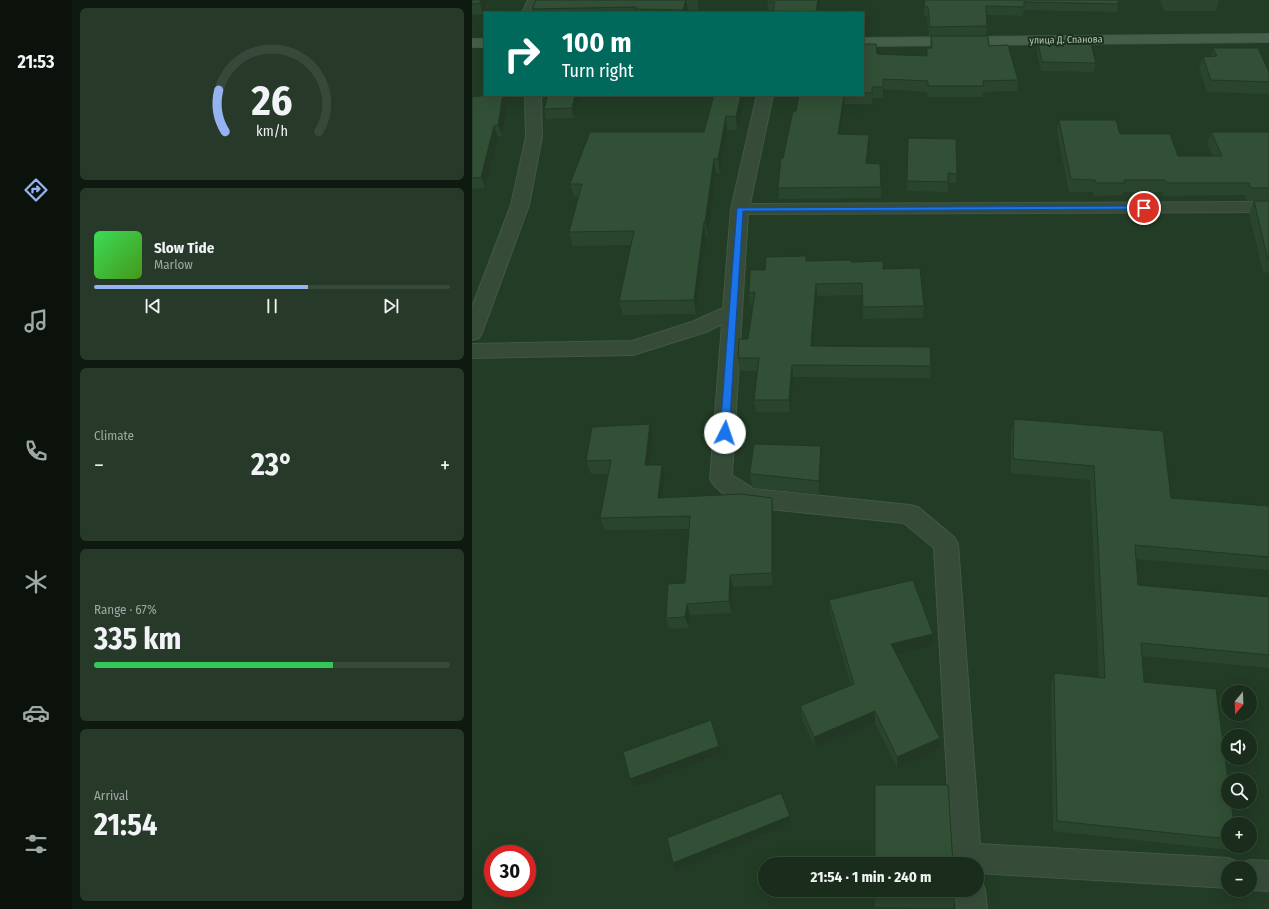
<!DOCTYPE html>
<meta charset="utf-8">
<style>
:root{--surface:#1a2d1c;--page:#273929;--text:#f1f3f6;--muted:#9fa8a3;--line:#38493b;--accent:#95b2f1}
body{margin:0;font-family:"Fira Sans Condensed",sans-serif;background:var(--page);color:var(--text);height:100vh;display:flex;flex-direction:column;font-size:15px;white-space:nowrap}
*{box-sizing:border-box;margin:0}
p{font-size:13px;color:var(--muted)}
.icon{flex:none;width:22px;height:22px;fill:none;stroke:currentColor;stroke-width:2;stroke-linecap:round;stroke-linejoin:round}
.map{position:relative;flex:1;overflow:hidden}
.panel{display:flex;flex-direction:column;gap:8px;padding:8px;background:#0e190f;width:400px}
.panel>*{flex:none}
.guide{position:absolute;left:12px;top:12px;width:380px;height:84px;border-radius:0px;box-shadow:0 4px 16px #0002,0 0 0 1px var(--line);background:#00695c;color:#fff;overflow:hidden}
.needle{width:26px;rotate:199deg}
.fabs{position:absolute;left:749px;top:685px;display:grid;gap:8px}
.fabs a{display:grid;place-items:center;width:36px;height:36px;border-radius:50%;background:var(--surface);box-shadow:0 4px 16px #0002,0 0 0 1px var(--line);font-size:20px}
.speed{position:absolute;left:12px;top:845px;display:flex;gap:8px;font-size:20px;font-weight:700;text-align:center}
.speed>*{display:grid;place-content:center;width:52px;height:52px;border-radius:50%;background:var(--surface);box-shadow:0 4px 16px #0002,0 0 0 1px var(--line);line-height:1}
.speed .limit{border:6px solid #d22;background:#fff;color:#111}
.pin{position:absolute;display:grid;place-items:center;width:34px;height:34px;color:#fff;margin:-17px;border:2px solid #fff;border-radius:50%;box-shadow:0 1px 4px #0007}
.me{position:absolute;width:44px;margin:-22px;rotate:4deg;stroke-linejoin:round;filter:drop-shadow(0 0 3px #0008)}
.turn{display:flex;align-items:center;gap:14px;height:84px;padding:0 12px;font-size:18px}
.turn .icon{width:52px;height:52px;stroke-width:2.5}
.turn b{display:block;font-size:28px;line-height:34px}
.big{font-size:30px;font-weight:700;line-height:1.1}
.panel .card{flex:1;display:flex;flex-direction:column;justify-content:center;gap:6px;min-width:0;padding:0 14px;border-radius:6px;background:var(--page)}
.panel .dial{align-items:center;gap:0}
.dial svg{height:104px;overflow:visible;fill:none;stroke:var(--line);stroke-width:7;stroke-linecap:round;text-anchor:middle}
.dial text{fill:var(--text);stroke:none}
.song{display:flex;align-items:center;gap:12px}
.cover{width:48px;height:48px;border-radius:6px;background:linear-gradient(135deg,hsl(130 70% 55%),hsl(100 70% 35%))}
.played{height:4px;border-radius:2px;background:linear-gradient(90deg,var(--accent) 60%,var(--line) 60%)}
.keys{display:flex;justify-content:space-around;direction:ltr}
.heat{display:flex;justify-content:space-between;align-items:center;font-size:22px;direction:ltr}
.charge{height:6px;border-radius:3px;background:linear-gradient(90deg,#34c759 67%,var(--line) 0)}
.trip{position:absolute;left:286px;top:857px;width:226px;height:40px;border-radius:20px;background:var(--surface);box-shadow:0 4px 16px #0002,0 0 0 1px var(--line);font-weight:700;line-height:40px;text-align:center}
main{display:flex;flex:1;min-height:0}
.dock{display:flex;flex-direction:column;width:72px;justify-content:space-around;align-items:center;background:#0a120b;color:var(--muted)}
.dock .icon{width:28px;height:28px}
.dock .active{color:var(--accent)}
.dock b{font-size:18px;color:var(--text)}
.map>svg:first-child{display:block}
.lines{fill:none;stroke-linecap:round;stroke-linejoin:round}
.street-casing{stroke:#425845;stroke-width:2}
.secondary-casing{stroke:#425845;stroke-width:2}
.street{fill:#364c39;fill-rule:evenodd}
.secondary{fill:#445f49;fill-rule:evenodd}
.wall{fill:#2a452e}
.shaded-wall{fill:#223825}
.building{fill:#315035;stroke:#223825}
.route{fill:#1a73e8;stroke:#114b97}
.labels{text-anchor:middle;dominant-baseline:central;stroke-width:4;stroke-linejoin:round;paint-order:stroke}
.far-street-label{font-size:10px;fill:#b2c7b5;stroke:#1b311e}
</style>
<main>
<nav class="dock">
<b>21:53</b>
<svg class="icon active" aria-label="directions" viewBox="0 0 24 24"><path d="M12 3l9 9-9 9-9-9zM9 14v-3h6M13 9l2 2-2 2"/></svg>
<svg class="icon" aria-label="music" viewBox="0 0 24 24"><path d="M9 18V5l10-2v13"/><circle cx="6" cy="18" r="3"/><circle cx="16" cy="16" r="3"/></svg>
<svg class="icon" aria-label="phone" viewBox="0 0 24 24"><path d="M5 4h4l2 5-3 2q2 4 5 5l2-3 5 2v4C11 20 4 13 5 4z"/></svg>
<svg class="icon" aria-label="climate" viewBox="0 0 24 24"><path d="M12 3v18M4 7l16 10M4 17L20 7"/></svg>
<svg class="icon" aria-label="car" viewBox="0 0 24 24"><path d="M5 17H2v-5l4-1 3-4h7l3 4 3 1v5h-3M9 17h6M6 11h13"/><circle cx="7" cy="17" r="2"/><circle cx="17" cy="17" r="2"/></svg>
<svg class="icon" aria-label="filters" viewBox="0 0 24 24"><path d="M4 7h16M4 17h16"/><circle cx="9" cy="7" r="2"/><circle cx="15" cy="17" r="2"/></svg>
</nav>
<section class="panel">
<div class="card dial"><svg viewBox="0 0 100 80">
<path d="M14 69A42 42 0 1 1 86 69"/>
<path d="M14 69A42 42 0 0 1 9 37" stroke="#95b2f1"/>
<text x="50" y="56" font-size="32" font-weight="700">26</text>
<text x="50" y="72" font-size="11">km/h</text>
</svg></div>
<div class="card">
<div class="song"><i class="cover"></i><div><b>Slow Tide</b><p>Marlow</p></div></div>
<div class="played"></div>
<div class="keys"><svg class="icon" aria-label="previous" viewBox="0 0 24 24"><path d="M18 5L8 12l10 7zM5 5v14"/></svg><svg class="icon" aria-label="pause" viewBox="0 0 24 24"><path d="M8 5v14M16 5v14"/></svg><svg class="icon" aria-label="next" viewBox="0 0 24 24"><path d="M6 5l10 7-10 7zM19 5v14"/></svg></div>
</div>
<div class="card"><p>Climate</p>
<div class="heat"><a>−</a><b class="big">23°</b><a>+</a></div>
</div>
<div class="card"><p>Range · 67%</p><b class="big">335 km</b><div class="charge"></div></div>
<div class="card"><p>Arrival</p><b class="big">21:54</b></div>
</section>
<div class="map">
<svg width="797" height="909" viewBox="0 0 797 909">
<rect width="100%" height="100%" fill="#223c25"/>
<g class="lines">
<defs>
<path id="street" d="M56,0H70L64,13H50Z
M53,95H69L70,137L57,205L10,333L7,338L0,340V307L39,205L54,137Z
M285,95H301L278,204L797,202V212L276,214L260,475L282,489L438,505L446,507L482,537L486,544L508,844L756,858L767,862V864L778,860L797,861V891L778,890V868H756V888L506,873L505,875V864H480L462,548L432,523L277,507C264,503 244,491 238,479L250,324L234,332L161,355L0,358V344L160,341L220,322L251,308L259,209Z
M505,878L509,879L513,890L515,909H485L483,890H505Z"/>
<path id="secondary" d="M797,34V42L391,46V38Z
M0,39H13V47H0Z"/>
</defs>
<!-- street casing -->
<use href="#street" class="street-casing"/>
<!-- secondary casing -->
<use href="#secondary" class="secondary-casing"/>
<!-- street -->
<use href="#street" class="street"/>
<!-- secondary -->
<use href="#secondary" class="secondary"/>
</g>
<!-- wall -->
<path class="wall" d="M0,0H16L11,14L0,15Z
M64,0H229L227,10H216L215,13H61L60,9Z
M295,0H348L345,13H301V10H296Z
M452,0H646V4L645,12L552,10L551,16L514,15L515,26L514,35L457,36L455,16H452Z
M688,0H747L744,11H692Z
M459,36L517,46L546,80L545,91L511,92V97H456L455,92L411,89V98H400V104H373L368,134L397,146L395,163L409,187V198L307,199L306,188L311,158L324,111L327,95H391V44L405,54L455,56V48H458Z
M566,43L624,63L622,72L569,71L565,52Z
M741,48L797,72V94L735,92L727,68L731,57H739Z
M17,95H32L35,104L30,136L26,137L13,188L0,189V97Z
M108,95L102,118L74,119L72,109Z
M242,95H274L265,130H255L248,173H244L236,236H234L224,314L151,315L147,301L159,245L101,246L97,232L107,197H102L98,184L232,132Z
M587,120L648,134L706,156H741L735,144L739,132H797V201H774L773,195L691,196L690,192H651L650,195L622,196L621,192H597L585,132Z
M436,138L485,174L484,183H476V192L435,191Z
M782,201H797V273L791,272L777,214Z
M334,261L379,262L411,269L452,306L451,318L391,319L390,295L345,296L340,346L459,366L458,378L321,377L318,412H284L282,400L286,371H268L266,358L276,339L281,305H278L277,293L293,270Z
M542,419L699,498L797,506V570L664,559L666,585L797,597V668L670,656L672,682L756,824V846H759L756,850L581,831L579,685L582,673L627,677L618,480L539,473V433Z
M178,424L181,437L178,465H190L193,478L191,498L301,511V585L261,587L260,613L218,615L217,628L197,629L194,618L213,583L217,529L133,530L128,518L136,474H119L114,461Z
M350,459L347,494L283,488L280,486L278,472Z
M357,600L459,646L424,655L467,749L425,768L403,723L343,748L330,718L328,706L379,685L358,613Z
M403,890L483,899L481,908L403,907Z"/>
<!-- shaded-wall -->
<path class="shaded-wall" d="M9,0H16L11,14L8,3Z
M214,0L216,10L215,13H211V10Z
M226,0H229L227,10Z
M346,0H348L345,13H344Z
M31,95H32L35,104L30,136L26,125Z
M103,95H108L102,118L100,108Z
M269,95H274L265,130L264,117Z
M372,95L373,104L366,145V134Z
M254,116L255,130L248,173L246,159Z
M22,126L26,137L13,188L9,177Z
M397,135V146L394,175V163Z
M242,159L244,173L236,236L233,222Z
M232,222L234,236L224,314L222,300Z
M344,284L345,296L339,358V346Z
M320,365L321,377L318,412L317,400Z
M178,424L181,437L177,478L173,465Z
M349,446L350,459L347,494V481Z
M190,465L193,478L189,511L186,498Z
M300,498L301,511V585L300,573Z
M258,575L261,587L260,613L257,601Z
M215,604L218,615L217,628L213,617Z
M461,634L459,646L418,656L419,644Z
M403,711V723L343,748L342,737Z
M468,738L467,749L425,768V757Z
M247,746L249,753L162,787L158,779Z
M318,816L319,823L204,870L201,863Z"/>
<!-- building -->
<path class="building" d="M0,0H9L8,3L0,4Z
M64,0H214L211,10L163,9L164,7L60,9Z
M295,0H346L344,12L301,11L303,2H295Z
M452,0H646V4L552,2V7L514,6L515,26L458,27L456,7H453Z
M459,36H516L517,46L536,45L546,80L511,81L512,86H456V81L411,79V87H400V93H391V44H404L405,54L455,56V48H460Z
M566,43L619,44L624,63L570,62Z
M741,48H786L797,72V82L739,80L731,57L745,56Z
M17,95H31L26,125L22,126L9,177L0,178V97Z
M76,95H103L100,108L72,109Z
M242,95H269L264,117L254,116L246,159H242L233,222H232L222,300L147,301L162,231L97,232L110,184H98L118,132H232Z
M327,95H372L366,134L397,135L394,163L408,164L409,187L306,188L309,158H311L321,111H324Z
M587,120H644L648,134H698L706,156H750L739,132H797V188H779L777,183H695L693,180H652L653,183H624L623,180L599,179Z
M436,138L484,139L485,174L476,173V182L435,181Z
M782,201H797V260H796Z
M334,256V261L379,260V262L411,261V269L448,268L452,306L391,307L390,283L344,284L339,346L458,347L459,366L320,365L317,400H282L287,358H266L267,339H276L283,292L277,293L278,270H293L294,257Z
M542,419L691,431L699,498L797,506V557L663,545L666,585L797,597V655L669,643L672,682L744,689L756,780V802H759L762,824H756V839L585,821L582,673L633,678L622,466L541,459Z
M178,424L173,465H190L186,498L269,494L300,498V573L258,575L257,601L215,604L213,617L194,618L196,584L213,583L218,516L128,518L139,460L114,461L120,427Z
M282,444L349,446L347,481L280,474L278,472Z
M441,580L461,634L419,644L468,738L425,757L403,711L342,737L328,706L382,684L357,600Z
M239,720L247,746L158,779L151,752Z
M403,785H476L481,864H403Z
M309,793L318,816L201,863L195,838Z
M403,890H483V899H403Z"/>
<!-- route -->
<path class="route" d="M672,206H675V209L271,211L257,433L253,437L248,433L265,208Z"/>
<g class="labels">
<!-- far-street labels -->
<g class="far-street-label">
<text transform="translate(594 40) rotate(-1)">улица Д. Спанова</text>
</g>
</g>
</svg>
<div class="fabs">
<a><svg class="needle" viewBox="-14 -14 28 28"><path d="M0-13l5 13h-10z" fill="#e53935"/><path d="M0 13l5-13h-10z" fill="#9fa8a3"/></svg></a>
<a><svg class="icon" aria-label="sound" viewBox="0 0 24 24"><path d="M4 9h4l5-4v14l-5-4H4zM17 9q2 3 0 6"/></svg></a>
<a><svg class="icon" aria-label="search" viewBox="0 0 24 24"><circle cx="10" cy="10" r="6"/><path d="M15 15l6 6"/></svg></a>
<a>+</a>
<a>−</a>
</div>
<div class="speed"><div class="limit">30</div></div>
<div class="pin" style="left:672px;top:208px;background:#d93025"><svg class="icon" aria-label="arrive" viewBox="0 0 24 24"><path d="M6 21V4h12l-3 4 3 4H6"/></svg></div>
<svg class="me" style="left:253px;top:433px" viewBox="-20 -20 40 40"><circle r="19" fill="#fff"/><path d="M0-13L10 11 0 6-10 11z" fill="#1a73e8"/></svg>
<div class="trip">21:54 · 1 min · 240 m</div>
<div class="guide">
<div class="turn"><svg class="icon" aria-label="right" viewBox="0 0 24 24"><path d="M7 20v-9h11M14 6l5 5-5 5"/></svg><div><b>100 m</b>Turn right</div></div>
</div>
</div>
</main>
